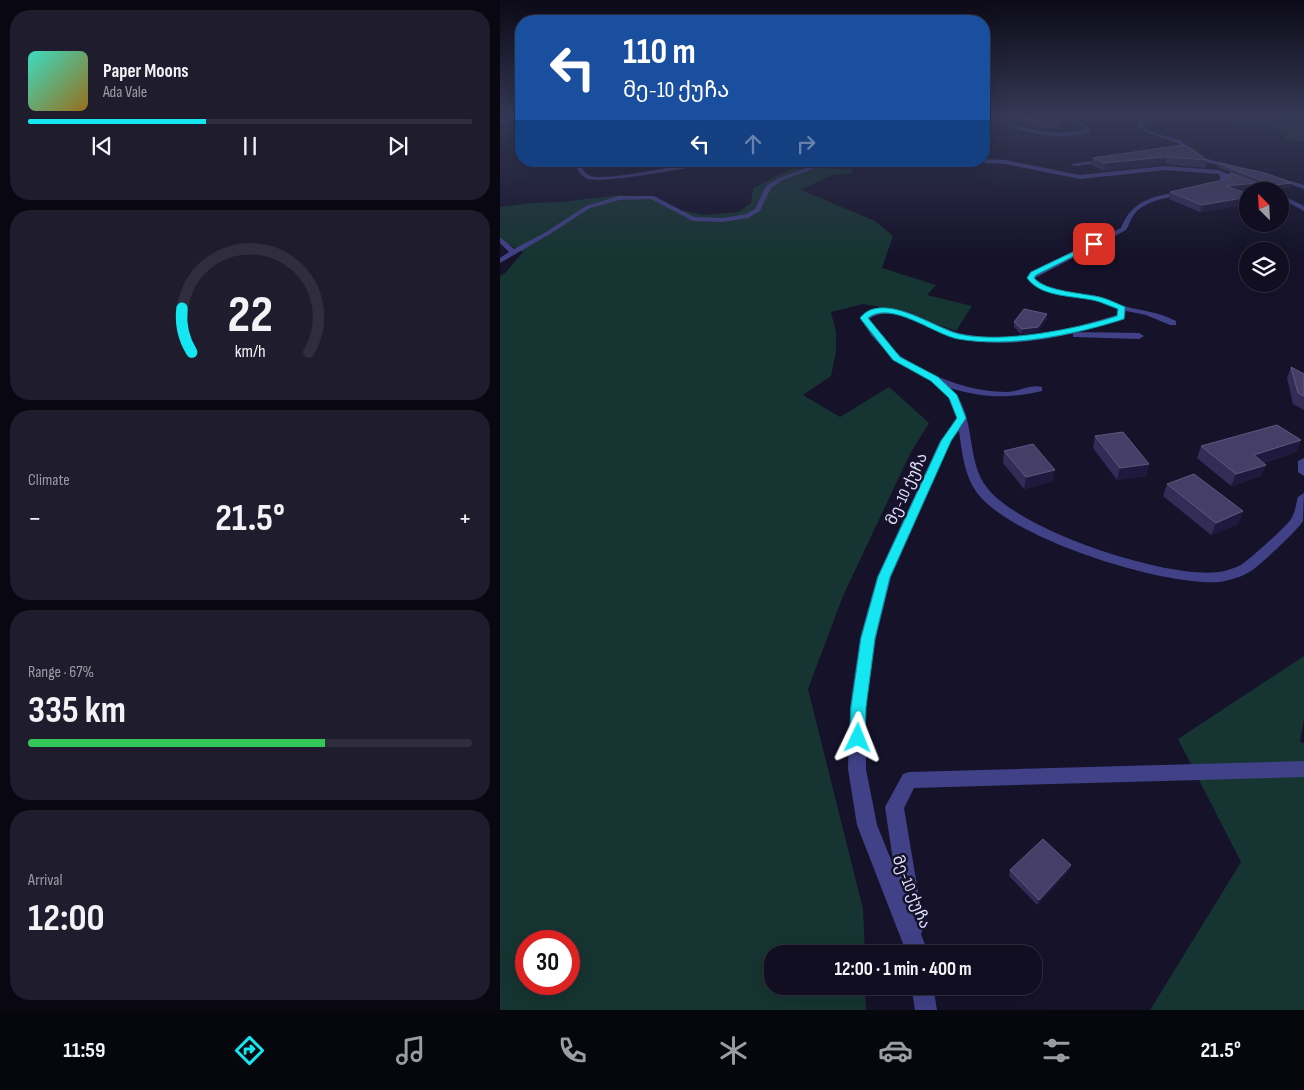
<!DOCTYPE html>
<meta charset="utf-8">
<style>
:root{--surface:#100e20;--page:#1e1c2d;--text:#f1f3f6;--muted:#9c9ca5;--line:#302e3e;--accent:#14e6f2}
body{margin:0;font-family:"Sofia Sans Condensed","Noto Sans Georgian",sans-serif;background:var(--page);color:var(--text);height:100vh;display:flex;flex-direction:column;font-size:19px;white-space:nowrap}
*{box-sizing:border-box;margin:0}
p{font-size:16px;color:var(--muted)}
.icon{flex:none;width:28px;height:28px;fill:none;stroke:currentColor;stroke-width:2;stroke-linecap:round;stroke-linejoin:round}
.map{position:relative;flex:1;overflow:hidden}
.details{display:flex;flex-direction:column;gap:10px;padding:10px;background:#090812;width:500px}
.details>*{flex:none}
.banner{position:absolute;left:15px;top:15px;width:475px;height:152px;border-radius:20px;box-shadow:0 5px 20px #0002,0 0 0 1px var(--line);background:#1a4fa0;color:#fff;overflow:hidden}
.needle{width:32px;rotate:336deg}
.controls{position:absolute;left:739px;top:182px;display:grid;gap:10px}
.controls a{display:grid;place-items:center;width:50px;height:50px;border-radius:50%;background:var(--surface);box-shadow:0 5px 20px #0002,0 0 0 1px var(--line);font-size:25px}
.speed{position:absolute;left:15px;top:930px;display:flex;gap:10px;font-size:25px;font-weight:700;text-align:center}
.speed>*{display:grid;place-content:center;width:65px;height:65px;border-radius:50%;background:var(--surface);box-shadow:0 5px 20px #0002,0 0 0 1px var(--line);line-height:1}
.speed .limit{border:8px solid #d22;background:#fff;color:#111}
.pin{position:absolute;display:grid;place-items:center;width:42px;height:42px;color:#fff;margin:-21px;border-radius:10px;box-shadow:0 2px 8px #0006}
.me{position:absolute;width:55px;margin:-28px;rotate:2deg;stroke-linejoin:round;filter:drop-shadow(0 0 4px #0008)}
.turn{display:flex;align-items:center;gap:18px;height:105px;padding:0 25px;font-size:22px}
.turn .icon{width:65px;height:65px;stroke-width:2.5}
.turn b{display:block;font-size:35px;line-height:42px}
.lanes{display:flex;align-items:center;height:48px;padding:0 25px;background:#0003;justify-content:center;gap:25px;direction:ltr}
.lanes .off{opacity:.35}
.big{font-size:38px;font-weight:700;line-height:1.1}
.details .widget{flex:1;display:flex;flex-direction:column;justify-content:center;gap:8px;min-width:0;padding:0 18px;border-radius:20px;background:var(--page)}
.details .dial{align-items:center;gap:0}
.dial svg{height:130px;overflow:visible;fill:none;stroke:var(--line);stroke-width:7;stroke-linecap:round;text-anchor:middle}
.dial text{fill:var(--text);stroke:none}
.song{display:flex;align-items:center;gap:15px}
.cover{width:60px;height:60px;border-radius:8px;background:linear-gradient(135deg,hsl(170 70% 55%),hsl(40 70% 35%))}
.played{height:5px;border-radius:2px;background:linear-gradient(90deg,var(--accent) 40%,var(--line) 40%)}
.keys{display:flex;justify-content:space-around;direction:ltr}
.heat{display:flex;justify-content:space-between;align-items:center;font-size:28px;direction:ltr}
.charge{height:8px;border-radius:4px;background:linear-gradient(90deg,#34c759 67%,var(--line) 0)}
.trip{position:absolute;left:264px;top:945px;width:278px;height:50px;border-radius:20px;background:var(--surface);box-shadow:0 5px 20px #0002,0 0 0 1px var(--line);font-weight:700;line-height:50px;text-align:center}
.menu{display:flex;height:80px;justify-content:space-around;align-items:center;background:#06060d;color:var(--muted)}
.menu .icon{width:35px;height:35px}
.menu .selected{color:var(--accent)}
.menu b{font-size:22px;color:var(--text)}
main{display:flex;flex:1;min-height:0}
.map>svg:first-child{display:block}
.green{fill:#163431;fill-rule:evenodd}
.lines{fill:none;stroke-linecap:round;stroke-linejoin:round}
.minor{fill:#404186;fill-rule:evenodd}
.wall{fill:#332c57}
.shaded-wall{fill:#1f1a3d}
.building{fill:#453f68;stroke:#5e5880}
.route{fill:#14e6f2;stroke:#0d969d}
.labels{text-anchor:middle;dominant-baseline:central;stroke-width:5;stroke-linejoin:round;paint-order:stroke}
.street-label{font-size:16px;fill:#dfddfd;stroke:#15122a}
</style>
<main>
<section class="details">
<div class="widget">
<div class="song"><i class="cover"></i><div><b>Paper Moons</b><p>Ada Vale</p></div></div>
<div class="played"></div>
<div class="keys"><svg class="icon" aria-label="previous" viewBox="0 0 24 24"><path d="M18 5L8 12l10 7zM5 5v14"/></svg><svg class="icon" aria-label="pause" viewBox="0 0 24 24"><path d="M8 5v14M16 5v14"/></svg><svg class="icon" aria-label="next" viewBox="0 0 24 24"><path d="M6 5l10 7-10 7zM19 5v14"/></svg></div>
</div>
<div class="widget dial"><svg viewBox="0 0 100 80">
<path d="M14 69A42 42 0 1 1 86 69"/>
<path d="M14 69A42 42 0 0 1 8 42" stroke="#14e6f2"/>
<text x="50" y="56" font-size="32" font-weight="700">22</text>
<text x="50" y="72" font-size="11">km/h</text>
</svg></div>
<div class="widget"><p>Climate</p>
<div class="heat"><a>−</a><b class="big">21.5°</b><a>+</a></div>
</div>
<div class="widget"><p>Range · 67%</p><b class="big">335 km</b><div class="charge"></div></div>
<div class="widget"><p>Arrival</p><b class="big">12:00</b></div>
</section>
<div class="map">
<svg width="804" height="1010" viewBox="0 0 804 1010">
<rect width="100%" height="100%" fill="#15122a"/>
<!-- green -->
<path class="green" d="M791,115H804V142L784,139L788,132L736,121L791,119Z
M321,168L353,169L351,174L331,175L301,190L375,221L393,236L382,268L436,285L427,295L472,306L456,331L389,308L363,304L331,312L336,332V352L331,376L303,395L340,417L389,387L429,423L410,454L343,596L308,689L363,909L365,954H272V986H365L366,1010H0V276L5,273L23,252L0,240V207L31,203L62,202L119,195L155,199L174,209L205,215L238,212L251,203L253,188L291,169ZM26,941H69V984H26Z
M804,656V718L800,742L804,743V1010H650L741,862L678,739Z"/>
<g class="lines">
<!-- minor -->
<path class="minor" d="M16,115L21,116L0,123V120Z
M561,115L577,117L591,131C574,140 525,136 509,124L511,123C533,131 562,136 586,130L574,119L537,118L564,117Z
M645,115H650L642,125L649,131L681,141L699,154V156C691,156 685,148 679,144C665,136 649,137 637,125Z
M703,158L736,166L737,167L734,169L701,161Z
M484,159L505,160L580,175L665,166L718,170L771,191H763L726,177V182L711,189L709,186L721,180L719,174L665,170L580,179L505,164L483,163L449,168L333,166L315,168L283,180L271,188L260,211L248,218L223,222L193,221L151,199L119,200L90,208L50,234L0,263V258L9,252L0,243V237L14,249L46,232L86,206L119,196H154L194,217L223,218L246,214L255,209L266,186L279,178L312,166L333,162L449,164L484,161Z
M610,159L608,162L574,166L571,164Z
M74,161H80C82,168 84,174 91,176C107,181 181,165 201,161H215C201,167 100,184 88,179C79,175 77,169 74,161Z
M776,177L804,185V189L776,179Z
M684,191L686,194C669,198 648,199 635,213C631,218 629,225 626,230L535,278C552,294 577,292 598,296C607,298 615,303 624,306C642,311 659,312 676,321V325H670L646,315L626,311L624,319C572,335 513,351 458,338C432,332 393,302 369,319C377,332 389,348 402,357C432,377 470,392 507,392C518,392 530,384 542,387V391C509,399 483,398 450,388C478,414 464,460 488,489C522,531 666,579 719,572C725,571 735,568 741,565C748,561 788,525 791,519C795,513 796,504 798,497L804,493L803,521C798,530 760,565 751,571C744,576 728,581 719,582C662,586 512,539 477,493C464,475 462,452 459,431L451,441L391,577L376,638L366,707V769L377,825L394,867L385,807L403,774L409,772L804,761V777L414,788L404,808L424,927L421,934L427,950L425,954H407L357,825L348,769L350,707L360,638L377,577L440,441L457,419L449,398L431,381L394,360L371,335L360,318C386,291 431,326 459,333C510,345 568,330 617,315L618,309C612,306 606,303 600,301C575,294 545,300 527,278L530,272L621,228C633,198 656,196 684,191Z
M780,194L804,206V211L780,198Z
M576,332L639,333L644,336L639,339L573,337V333Z
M804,458V476L798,472V461Z
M411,986H433L437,1010H415Z"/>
</g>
<!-- wall -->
<path class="wall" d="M484,115H552L559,123L558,128L539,129L524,125V123L512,121L507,124H484Z
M577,115H605V117Z
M682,145L707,160L705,168L665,164L604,171L592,165L593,158Z
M718,163L793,183L792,187L771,189L758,183L756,190L741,192L748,194V204L700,212L669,199L670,192L718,181L729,177L750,180L717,167Z
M547,314V319L537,332L521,334L514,327V322Z
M791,367L804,374V410L793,404L787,378Z
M595,436L649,464L646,476L617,480L593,448Z
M801,440L796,452L763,463L766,465L761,476L731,486L697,458L701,446Z
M504,451L553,481L524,489L503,463Z
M667,484L743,511L738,524L711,535L663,496Z
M510,870L569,871L537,905L509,876Z"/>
<!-- shaded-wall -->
<path class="shaded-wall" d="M512,116V121L507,124L508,118Z
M666,157L665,164L604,171L605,163Z
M758,183L756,190L724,193L726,186Z
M793,183L792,187L771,189L772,185Z
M748,197V204L700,212L702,205Z
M547,314V319L537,332L521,334L522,329Z
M801,440L796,452L749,467L754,455Z
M649,464L646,476L617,480L620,468Z
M766,465L761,476L731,486L736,474Z
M555,470L553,481L524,489L526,477Z
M743,511L738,524L711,535L716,523Z
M571,865L569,871L537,905L539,900Z"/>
<!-- building -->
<path class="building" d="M484,115H552L559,123H540L525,119V117L512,116L508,118L484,119Z
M682,145L691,148L707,160L666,157L605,163L593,158Z
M718,163L765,173L793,183L772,185Z
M730,173L758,183L726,186L748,194V197L702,205L670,192L718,181L729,177Z
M524,309L547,314L538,327L522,329L514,322Z
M791,367L804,374V396L798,393Z
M777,425L801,440L754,455L766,465L736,474L701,446Z
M623,432L649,464L620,468L595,436Z
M533,444L555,470L526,477L504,451Z
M694,474L743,511L716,523L667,484Z
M543,839L571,865L539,900L510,870Z"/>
<!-- sky -->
<linearGradient id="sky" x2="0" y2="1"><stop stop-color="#0c0a17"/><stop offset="0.45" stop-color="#353955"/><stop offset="1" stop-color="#353955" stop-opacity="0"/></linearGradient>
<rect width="804" height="257" fill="url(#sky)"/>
<!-- route -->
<path class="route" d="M594,242H596V245L536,275L534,278C545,292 586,293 603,298C610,300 618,304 625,307L624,319C574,335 510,348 458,339C433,334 391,300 368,318L400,357L438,377L457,395L466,418L451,441L390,577L375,638L366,707L365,738L363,743L358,745L352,743L350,738L351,707L361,638L378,577L441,441L457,418L449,398L431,381L393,360L360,318C382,290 434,328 459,334C502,344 576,329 617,316L618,309C612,307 606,304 600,302C578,295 542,299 527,278L531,272Z"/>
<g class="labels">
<!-- street labels -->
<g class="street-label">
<text transform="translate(407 489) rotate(-65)">მე-10 ქუჩა</text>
<text transform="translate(411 892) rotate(68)">მე-10 ქუჩა</text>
</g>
</g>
</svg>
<div class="controls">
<a><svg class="needle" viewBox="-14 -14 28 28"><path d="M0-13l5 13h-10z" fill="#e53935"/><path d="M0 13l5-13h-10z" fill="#9c9ca5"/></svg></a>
<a><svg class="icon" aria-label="layers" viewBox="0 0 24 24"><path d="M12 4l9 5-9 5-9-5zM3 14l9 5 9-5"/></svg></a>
</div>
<div class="speed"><div class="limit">30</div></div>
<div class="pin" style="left:594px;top:244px;background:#d93025"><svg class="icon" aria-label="arrive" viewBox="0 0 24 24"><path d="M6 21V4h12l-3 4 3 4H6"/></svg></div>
<svg class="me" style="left:358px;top:738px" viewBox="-20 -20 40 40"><path d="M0-17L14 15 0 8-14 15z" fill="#14e6f2" stroke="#fff" stroke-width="4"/></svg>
<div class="trip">12:00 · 1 min · 400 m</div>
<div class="banner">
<div class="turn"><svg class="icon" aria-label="left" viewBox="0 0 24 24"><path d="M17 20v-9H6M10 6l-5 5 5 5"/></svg><div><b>110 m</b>მე-10 ქუჩა</div></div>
<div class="lanes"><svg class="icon" aria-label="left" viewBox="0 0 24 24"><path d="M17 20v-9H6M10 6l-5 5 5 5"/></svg><svg class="icon off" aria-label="ahead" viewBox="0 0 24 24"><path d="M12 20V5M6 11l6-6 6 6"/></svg><svg class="icon off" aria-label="right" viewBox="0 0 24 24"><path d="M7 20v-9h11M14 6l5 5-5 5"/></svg></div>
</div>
</div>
</main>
<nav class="menu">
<b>11:59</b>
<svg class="icon selected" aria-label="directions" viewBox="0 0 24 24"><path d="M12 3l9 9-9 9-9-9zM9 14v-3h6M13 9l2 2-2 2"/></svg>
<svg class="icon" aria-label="music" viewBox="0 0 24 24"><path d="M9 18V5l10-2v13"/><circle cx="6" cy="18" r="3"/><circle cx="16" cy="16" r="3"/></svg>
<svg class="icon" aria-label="phone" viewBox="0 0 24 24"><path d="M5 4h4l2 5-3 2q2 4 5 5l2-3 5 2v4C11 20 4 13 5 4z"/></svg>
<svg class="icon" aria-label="climate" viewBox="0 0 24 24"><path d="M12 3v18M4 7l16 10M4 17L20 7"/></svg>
<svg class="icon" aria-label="car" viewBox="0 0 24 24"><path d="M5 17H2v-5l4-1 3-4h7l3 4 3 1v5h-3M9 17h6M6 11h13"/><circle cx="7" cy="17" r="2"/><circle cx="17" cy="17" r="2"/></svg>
<svg class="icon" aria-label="filters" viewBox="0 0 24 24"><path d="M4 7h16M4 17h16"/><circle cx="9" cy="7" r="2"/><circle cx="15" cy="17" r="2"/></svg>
<b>21.5°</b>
</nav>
